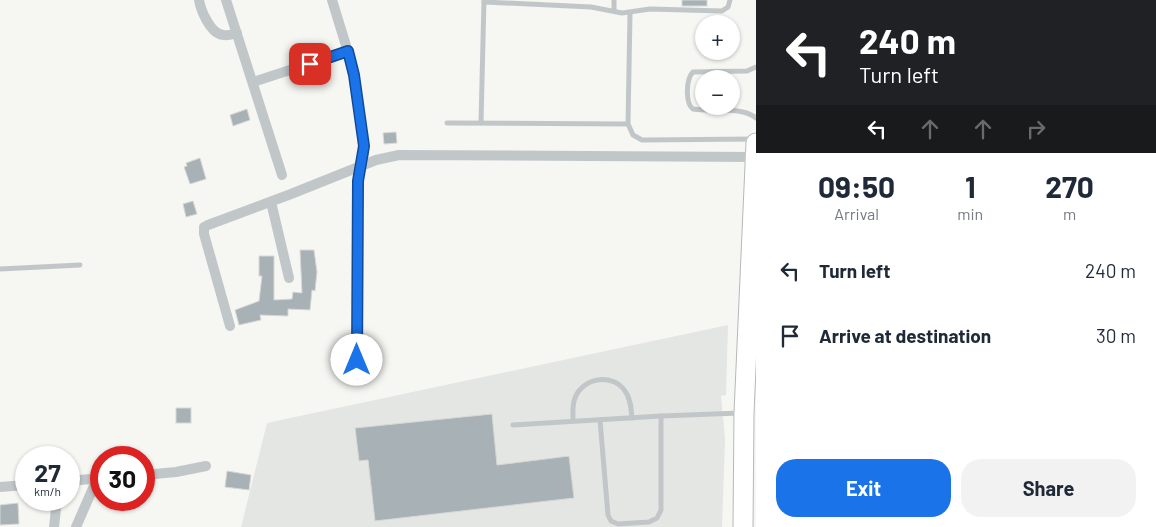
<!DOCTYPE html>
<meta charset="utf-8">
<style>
body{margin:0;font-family:Barlow,sans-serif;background:#f2f2f3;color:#1f2937;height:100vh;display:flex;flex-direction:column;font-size:19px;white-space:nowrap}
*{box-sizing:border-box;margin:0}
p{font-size:16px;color:#747a83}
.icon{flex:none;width:28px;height:28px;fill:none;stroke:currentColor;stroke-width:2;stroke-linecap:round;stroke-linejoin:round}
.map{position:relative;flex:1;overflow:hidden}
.sheet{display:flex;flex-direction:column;background:#fff;width:400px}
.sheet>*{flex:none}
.guide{background:#202124;color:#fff;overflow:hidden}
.buttons{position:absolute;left:695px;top:15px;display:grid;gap:10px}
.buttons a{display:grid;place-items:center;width:45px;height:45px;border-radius:50%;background:#fff;box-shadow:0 1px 4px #0004;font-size:25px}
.speed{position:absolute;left:15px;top:446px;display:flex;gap:10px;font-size:25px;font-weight:700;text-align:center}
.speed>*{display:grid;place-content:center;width:65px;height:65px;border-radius:50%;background:#fff;box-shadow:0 1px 4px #0004;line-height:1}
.speed small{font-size:12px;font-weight:400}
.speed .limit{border:8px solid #d22;background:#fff;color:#111}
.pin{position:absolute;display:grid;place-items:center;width:42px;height:42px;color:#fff;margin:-21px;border-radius:10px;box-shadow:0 2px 8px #0006}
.me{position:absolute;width:55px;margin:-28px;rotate:0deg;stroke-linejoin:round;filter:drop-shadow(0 0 4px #0008)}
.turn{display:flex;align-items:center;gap:18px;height:105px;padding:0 20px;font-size:22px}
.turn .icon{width:65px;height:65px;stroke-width:2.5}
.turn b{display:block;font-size:35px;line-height:42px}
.lanes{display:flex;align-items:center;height:48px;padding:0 20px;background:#0003;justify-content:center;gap:25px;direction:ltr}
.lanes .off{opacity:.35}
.eta{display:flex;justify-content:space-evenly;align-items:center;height:85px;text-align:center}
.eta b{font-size:30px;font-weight:700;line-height:35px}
.cta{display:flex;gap:10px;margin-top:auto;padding:10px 20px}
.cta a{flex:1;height:58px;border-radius:20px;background:#1a73e8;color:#fff;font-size:20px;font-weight:700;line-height:58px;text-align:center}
.cta a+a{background:#f2f2f3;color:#1f2937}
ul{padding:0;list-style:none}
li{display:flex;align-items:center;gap:15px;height:65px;padding:0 20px}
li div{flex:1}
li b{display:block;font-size:19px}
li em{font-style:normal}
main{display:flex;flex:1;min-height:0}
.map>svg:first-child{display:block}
.built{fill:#e4e6e4}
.building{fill:#a8b2b6;stroke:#d8d8d5}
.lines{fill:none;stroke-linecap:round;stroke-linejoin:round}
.highway-casing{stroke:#b4b9bc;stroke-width:21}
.lane{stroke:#c1c7c9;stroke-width:5}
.street{stroke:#c1c7c9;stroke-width:10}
.highway{stroke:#fff;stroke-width:19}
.route-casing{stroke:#114b97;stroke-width:12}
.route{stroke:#1a73e8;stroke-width:9}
</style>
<main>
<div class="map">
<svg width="756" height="527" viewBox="0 0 756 527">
<rect width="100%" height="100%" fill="#f6f6f3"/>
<path class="built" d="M728,325L726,395L721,396L725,439L722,527H241L267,423Z"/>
<g class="building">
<rect x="682" y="0" width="25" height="6"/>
<path d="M247,109L250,120L233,126L230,115Z"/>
<path d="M396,132L397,143L384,144L383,133Z"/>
<path d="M200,158L206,179L190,184L184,167L187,166L186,163Z"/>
<path d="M193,201L197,214L186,217L183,204Z"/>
<path d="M300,250H314L317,272L315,291L312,290L310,310L288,309V316L260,315L261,320L239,325L235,310L259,301L262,276H259V256H274V300L292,299L293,292L302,293Z"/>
<rect x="176" y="408" width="15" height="15"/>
<path d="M492,414L497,465L569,456L574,498L375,521L368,460L359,461L355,428Z"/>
<path d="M227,471L251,475L249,490L225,487Z"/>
<path d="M18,503L19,524L0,525V505Z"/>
</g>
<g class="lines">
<defs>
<path id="highway" d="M743,527L744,413L756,143"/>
</defs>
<use href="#highway" class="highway-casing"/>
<g class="lane">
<path d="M484,2L591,7L622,13L650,9L722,11L728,7L730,0"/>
<path d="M614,11V0"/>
<path d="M630,13L628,124L633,135L642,140L753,139"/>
<path d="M756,67L747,71L693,72C686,79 685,103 693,109C711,112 742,106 756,118"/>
<path d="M447,123L628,124"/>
<path d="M481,123L484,0"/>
<path d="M0,269L80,265"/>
<path d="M600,420L608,515L611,521L618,524L649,522L657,518L661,510V416"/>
<path d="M573,421C573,413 572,405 575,398C583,377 613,373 625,391C631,399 631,409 632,418"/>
<path d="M513,425L661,416L740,413"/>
</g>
<g class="street">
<path d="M199,0C201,11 211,35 224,35C228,36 233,34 237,33"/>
<path d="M226,0L282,175"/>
<path d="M332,0L352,65L364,146V153L358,181L357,360"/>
<path d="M253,82L348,51"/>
<path d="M271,202L289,278"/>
<path d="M230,326L204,234V227L208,225L291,194L376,160L399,155L755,157"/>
<path d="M144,475L176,472L206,466"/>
<path d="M69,481L101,478"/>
<path d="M0,487L26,485"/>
<path d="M54,527L57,500"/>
<path d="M76,527L97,479"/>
</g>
<use href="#highway" class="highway"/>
</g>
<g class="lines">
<defs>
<path id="route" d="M310,64L348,51L354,75L364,146L358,181L357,360"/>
</defs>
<use href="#route" class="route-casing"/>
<use href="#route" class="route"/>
</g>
</svg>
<div class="buttons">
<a>+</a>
<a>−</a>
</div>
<div class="speed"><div>27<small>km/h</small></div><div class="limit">30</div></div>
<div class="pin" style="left:310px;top:64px;background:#d93025"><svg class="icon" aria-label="arrive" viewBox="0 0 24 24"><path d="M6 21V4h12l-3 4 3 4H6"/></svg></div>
<svg class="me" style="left:357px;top:360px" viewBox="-20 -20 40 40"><circle r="19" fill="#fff"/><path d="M0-13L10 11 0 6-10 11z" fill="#1a73e8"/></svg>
</div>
<section class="sheet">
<div class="guide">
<div class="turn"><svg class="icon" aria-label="left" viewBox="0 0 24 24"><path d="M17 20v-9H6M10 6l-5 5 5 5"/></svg><div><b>240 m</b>Turn left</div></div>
<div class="lanes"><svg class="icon" aria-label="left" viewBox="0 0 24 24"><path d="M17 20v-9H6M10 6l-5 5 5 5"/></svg><svg class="icon off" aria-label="ahead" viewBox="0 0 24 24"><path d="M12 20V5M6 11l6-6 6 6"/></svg><svg class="icon off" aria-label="ahead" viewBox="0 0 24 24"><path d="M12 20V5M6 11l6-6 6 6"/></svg><svg class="icon off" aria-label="right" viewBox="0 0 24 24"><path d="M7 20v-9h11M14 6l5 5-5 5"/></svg></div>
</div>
<div class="eta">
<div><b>09:50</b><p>Arrival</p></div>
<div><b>1</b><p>min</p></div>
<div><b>270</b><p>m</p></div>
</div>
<ul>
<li><svg class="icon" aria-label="left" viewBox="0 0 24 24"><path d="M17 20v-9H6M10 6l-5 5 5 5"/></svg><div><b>Turn left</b></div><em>240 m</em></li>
<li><svg class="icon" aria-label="arrive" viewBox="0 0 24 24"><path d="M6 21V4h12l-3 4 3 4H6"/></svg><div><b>Arrive at destination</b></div><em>30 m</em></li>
</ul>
<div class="cta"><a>Exit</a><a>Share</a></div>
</section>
</main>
